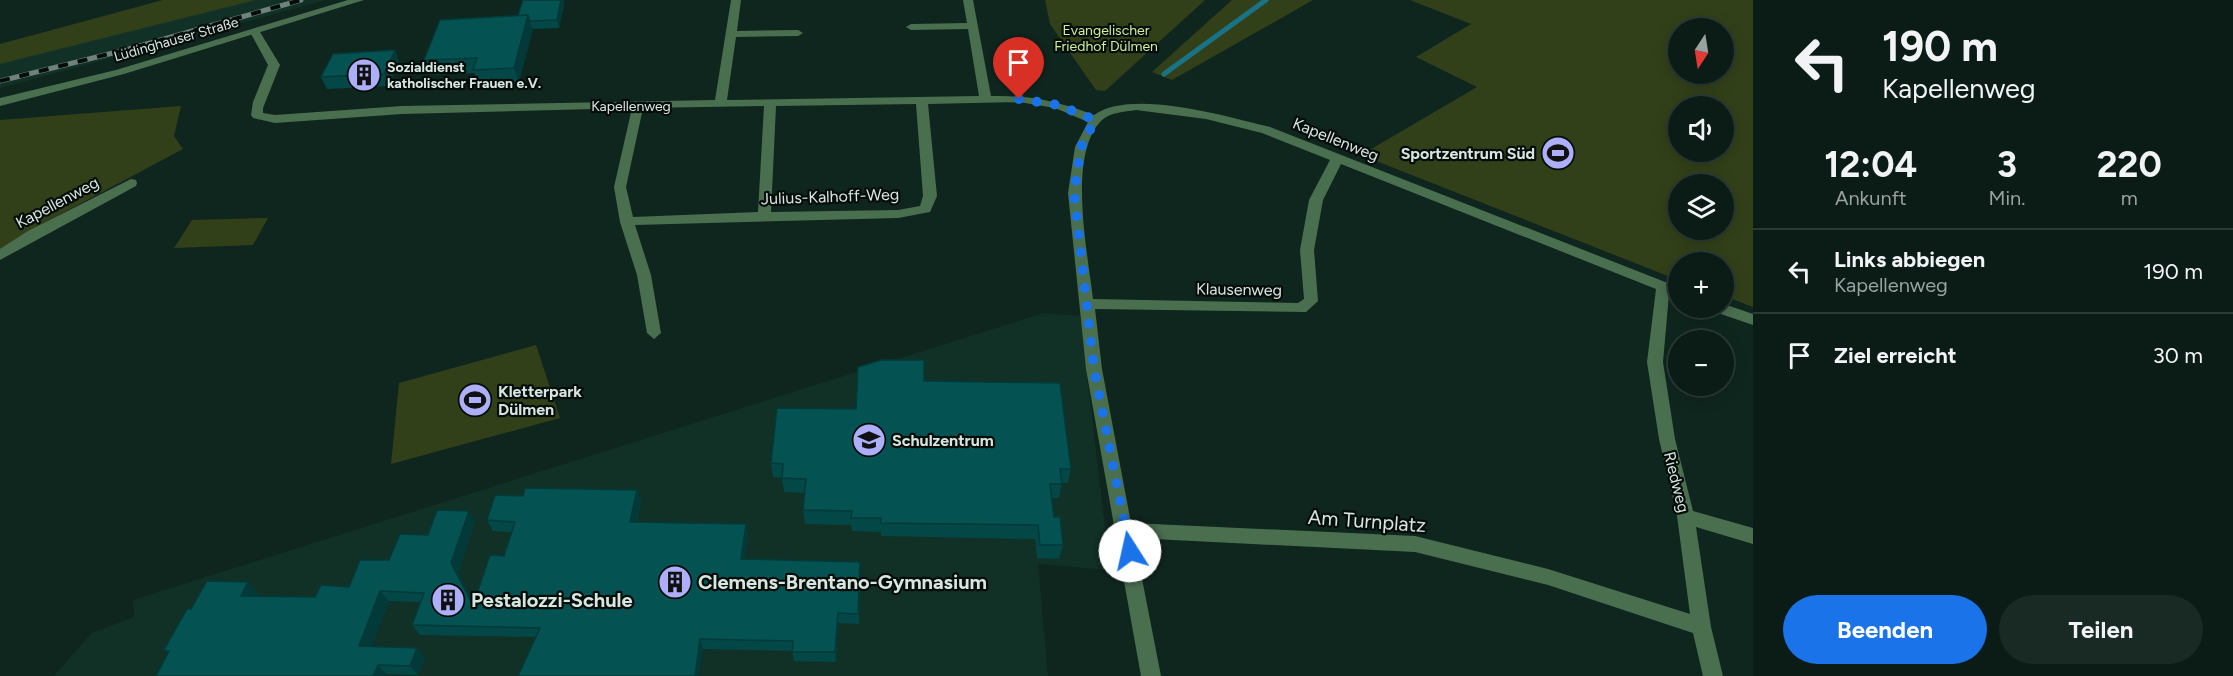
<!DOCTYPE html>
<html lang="de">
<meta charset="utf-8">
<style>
body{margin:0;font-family:Figtree,sans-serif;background:#192924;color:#f1f3f6;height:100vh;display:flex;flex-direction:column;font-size:22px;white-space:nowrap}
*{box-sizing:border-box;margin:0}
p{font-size:20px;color:#9aa1a1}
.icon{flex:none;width:33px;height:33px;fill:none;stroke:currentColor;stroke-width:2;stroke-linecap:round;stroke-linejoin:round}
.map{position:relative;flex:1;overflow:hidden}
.side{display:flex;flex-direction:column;background:#0b1c17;width:480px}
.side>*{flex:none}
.banner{background:#0b1c17;color:#f1f3f6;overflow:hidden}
.needle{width:39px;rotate:192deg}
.tools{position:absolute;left:1668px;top:18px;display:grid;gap:12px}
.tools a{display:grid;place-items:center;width:66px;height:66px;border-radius:50%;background:#0b1c17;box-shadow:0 3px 15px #0003,0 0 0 2px #2b3a36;font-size:30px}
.pin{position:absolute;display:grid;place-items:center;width:51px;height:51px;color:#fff;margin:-62px -26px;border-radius:50% 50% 50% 0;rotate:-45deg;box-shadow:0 0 6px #0007}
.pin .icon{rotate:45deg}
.me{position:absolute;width:66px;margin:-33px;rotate:350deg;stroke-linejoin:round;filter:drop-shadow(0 0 4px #0008)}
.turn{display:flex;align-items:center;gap:21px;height:126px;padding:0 30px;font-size:27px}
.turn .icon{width:78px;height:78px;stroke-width:2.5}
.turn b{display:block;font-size:42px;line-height:51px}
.eta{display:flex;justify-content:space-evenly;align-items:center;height:102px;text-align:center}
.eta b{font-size:36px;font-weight:700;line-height:42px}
.cta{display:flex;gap:12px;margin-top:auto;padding:12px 30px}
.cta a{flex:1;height:69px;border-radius:36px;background:#1a73e8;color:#fff;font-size:24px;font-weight:700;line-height:69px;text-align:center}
.cta a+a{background:#192924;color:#f1f3f6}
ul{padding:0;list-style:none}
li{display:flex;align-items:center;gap:18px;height:84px;padding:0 30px;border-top:2px solid #2b3a36}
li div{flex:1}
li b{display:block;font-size:22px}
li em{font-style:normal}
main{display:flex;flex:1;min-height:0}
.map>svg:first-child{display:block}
.built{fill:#113127}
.green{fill:#324019;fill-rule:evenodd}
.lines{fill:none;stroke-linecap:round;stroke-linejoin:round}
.stream{stroke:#197386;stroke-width:5}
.minor{fill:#4a6f4f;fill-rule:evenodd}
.tertiary{fill:#4a6f4f;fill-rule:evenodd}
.rail-casing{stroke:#6f827b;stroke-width:5}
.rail{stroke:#040d0a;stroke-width:4;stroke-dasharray:10;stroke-linecap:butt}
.wall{fill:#034747}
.shaded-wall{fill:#033a39}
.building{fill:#045352;stroke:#033a39;stroke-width:1.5}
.route{stroke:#1a73e8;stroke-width:10;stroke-dasharray:0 18}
.labels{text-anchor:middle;stroke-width:4.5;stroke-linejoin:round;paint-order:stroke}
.far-park-label{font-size:14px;fill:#cfef9b;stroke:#040d0a}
.far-street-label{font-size:14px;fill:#d8e6e0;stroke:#040d0a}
.far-poi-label{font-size:14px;font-weight:bold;fill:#d8e6e0;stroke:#040d0a;text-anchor:start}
.street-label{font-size:16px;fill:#d8e6e0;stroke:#040d0a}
.poi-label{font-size:16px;font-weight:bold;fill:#d8e6e0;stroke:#040d0a;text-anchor:start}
.near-street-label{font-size:20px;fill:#d8e6e0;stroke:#040d0a}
.near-poi-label{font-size:20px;font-weight:bold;fill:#d8e6e0;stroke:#040d0a;text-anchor:start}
</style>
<main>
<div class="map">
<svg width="1753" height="676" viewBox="0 0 1753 676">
<rect width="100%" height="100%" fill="#0f261f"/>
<g class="built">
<path d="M256,0H326L0,88V64Z"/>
<path d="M1044,313L1080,316L1110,570L1038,564L1048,676H54L92,633L134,617L133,600Z"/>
</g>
<g class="green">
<path d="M163,0H256L0,64V44Z"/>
<path d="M1045,0H1205L1105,91L1096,90L1050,24Z"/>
<path d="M1232,0H1313L1172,80L1152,72Z"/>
<path d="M1410,0H1753V307L1724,296V262H1678V280L1361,155L1477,87L1416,57L1471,24ZM1678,28H1724V74H1678ZM1678,106H1724V152H1678ZM1678,184H1724V230H1678Z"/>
<path d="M181,106L174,136L183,149L29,231L0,251V120Z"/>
<path d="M268,218L253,245L174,248L192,220Z"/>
<path d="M536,345L560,418L391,464L399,383Z"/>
</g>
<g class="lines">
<path class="stream" d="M1164,74L1266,0"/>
<g class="minor">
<path d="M731,0H741L737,31L798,30L803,33L798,36L736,37L727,100L979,96L968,29L911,30L906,27L911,24L967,23L963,0H973L991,96C1030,95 1058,101 1094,115C1132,88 1227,117 1270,127L1678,287V297L1669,294L1663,362L1675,439L1693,511L1753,528V544L1696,527L1711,627L1723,676H1703L1693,633L1548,585L1415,552L1134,538L1161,676H1141L1086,369L1068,193L1075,147L1088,122L1055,108L1019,102L928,104L937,196L930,212L898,218L635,225L651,275L661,333L654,339L647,333L637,275L620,222L614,187L632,108L402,114L275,123L253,118L251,115L253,102L268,65L250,32L255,29L260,32L280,65L263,108V113L275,115L402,106L715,100ZM916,104L923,196L920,206L898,210L771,212L776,106ZM764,106L758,212L633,217L626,187L643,108ZM1136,110L1206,119L1262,133L1330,160L1309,200L1300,250L1304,299L1298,303L1093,299C1088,254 1067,156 1101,121C1110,112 1124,112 1136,110ZM1341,164L1656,289L1647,362L1659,439L1677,516L1690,614L1548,569L1415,536L1131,523L1102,369L1095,309L1306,312L1318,301L1314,250L1323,200Z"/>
<path d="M131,179L136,180L137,183L136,186L0,260V249L28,231Z"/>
<path d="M1724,304L1753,314V325L1715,312L1713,308H1724Z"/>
</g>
<path class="tertiary" d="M348,0H364L124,74L0,106V98L116,70Z"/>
<defs>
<path id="rail" d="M0,81L129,49L301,0"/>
</defs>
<use href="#rail" class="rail-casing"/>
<use href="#rail" class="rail"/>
</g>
<g class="wall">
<path d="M523,0H563L564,5L559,28L532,29L519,82L479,84L474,73L430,75L424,60L518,16Z"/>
<path d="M395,50L399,62L389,86L327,89L321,77Z"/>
<path d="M924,381L1071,469L1068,483H1062L1059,498H1052L1054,517L1063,545L1059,559L1037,558L1035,539L881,536V532L852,531L851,525L805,524L803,510L805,493L784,492L782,478L773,477L771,463L856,409Z"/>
<path d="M637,490L641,501L637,522L748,535L744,559L860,562L859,624L838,623L836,662L794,661L792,651L703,649L535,637L420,635L412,625L420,602L389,601L371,647L425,658L418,675L386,674V676H156L168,653L164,650L191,609L258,593L256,596L315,597L349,587L428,535L475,521L458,573L474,604L504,556L512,532L493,531L487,520L523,496Z"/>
</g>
<g class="shaded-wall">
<path d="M561,0H563L564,5L559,28L557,20Z"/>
<path d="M528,15L533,30L519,82L514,68Z"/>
<path d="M395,50L399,62L389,86L384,74Z"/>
<path d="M637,490L641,501L634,532L630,522Z"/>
<path d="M469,511L475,521L458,573L480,616L473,605L451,563Z"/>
<path d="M746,524L748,535L743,569L741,559Z"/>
<path d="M248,582L258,593L252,606L241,596Z"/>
<path d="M380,591L389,601L368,656L359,646Z"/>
<path d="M838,613V623L836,662L835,652Z"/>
<path d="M700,639L703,649L699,676H695Z"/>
<path d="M417,648L425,658L418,675L410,666Z"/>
<path d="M378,665L386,674V676H373Z"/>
</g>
<g class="building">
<path d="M523,0H561L557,20L530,21L528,15L518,16Z"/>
<path d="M528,15L514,68L473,70L477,58L424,60L440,20Z"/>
<path d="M395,50L384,74L321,77L333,54Z"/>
<path d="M882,360H924V381L1060,383L1071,469H1060L1062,484H1050L1054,517H1060L1063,545H1040L1038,525L881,523V518H851L852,511L803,510L806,479L782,478L783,464L771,463L777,408L856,409L858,367Z"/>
<path d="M525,488L637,490L630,522L746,524L741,559L860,562L858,614L838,613L835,652H792L793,641L700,639L695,676H518L540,628L412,625L424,593L380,591L359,646L417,648L410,666L378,665L373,676H156L169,651L164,650L187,609H191L207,581L248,582L241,596L315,597L321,585L349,587L360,560H389L400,534L428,535L437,510L469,511L451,563L473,605L490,555L504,556L515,522L487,520L495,495L523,496Z"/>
</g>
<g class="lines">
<path class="route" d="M1019,99L1058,105L1095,120L1081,147L1074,193L1094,369L1130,551"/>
</g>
<defs>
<symbol id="building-disc" viewBox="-11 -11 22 22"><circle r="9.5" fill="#adaffb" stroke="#040d0a"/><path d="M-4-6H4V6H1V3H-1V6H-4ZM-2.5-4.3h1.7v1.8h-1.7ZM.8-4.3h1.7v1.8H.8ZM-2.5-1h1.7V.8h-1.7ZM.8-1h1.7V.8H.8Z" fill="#111"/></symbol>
<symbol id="stadium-disc" viewBox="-11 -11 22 22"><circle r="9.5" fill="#adaffb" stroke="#040d0a"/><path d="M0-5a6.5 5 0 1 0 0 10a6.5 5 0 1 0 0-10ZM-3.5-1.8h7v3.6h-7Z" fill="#111"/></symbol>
<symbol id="school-disc" viewBox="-11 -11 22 22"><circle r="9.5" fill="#adaffb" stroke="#040d0a"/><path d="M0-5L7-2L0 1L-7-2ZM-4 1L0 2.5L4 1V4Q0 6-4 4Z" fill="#111"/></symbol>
</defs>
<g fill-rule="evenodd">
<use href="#building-disc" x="345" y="56" width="38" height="38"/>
<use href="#stadium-disc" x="1539" y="134" width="38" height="38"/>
<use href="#stadium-disc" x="456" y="381" width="38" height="38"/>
<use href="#school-disc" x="850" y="421" width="38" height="38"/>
<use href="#building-disc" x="656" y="563" width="38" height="38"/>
<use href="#building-disc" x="429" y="581" width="38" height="38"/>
</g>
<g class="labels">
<g class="far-park-label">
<text x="1106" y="35">Evangelischer<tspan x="1106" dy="16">Friedhof Dülmen</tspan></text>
</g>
<g class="far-street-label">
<text transform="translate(176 39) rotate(-16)" y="5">Lüdinghauser Straße</text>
<text x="631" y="111">Kapellenweg</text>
</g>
<g class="far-poi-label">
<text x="387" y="72">Sozialdienst<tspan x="387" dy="16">katholischer Frauen e.V.</tspan></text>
</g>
<g class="street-label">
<text transform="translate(1336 139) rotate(22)" y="6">Kapellenweg</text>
<text transform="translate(830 196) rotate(-2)" y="6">Julius-Kalhoff-Weg</text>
<text transform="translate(57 202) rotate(-28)" y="6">Kapellenweg</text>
<text transform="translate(1239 289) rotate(1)" y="6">Klausenweg</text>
<text transform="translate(1677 482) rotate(76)" y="6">Riedweg</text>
</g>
<g class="poi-label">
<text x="1535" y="159" text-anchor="end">Sportzentrum Süd</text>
<text x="498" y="397">Kletterpark<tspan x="498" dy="18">Dülmen</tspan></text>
<text x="892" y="446">Schulzentrum</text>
</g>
<g class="near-street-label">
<text transform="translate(1367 521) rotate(4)" y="7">Am Turnplatz</text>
</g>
<g class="near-poi-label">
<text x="698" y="589">Clemens-Brentano-Gymnasium</text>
<text x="471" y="607">Pestalozzi-Schule</text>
</g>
</g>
</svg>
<div class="tools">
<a><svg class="needle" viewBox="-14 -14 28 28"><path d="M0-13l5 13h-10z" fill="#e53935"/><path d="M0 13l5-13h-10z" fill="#9aa1a1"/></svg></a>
<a><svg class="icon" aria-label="sound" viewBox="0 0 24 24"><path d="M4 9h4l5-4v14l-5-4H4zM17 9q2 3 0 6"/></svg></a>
<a><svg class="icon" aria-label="layers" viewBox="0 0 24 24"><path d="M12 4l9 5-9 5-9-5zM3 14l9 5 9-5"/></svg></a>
<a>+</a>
<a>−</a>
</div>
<div class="pin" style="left:1019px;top:99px;background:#d93025"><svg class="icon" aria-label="arrive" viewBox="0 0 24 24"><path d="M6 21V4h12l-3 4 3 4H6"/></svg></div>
<svg class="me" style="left:1130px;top:551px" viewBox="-20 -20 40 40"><circle r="19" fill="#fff"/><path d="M0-13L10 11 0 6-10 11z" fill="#1a73e8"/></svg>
</div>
<section class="side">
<div class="banner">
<div class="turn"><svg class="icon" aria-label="left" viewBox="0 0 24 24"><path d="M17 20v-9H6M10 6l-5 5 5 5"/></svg><div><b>190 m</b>Kapellenweg</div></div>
</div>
<div class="eta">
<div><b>12:04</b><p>Ankunft</p></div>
<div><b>3</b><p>Min.</p></div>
<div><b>220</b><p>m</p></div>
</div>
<ul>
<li><svg class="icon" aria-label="left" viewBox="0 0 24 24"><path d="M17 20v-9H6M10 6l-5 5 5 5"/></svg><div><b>Links abbiegen</b><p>Kapellenweg</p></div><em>190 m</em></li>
<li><svg class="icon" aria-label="arrive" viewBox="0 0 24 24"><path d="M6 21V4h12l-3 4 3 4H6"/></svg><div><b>Ziel erreicht</b></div><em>30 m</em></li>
</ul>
<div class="cta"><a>Beenden</a><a>Teilen</a></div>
</section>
</main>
